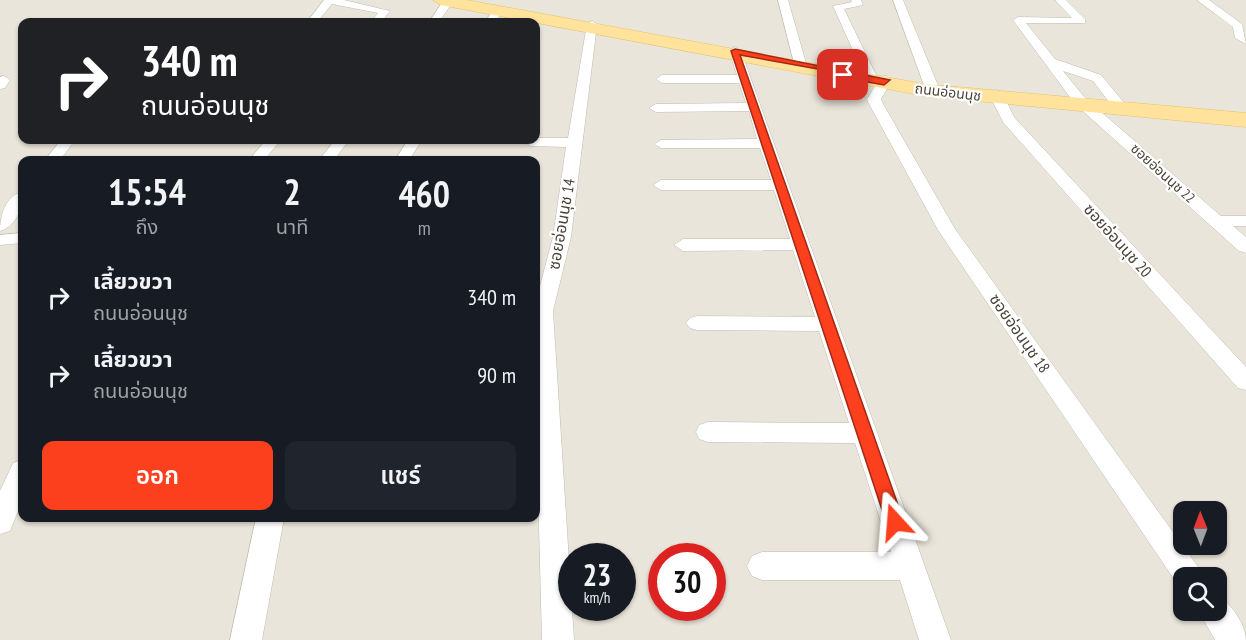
<!DOCTYPE html>
<html lang="th">
<meta charset="utf-8">
<style>
body{margin:0;font-family:"PT Sans Narrow","Noto Sans Thai",sans-serif;background:#20242c;color:#f1f3f6;height:100vh;display:flex;flex-direction:column;font-size:22px;white-space:nowrap}
*{box-sizing:border-box;margin:0}
p{font-size:20px;color:#9ea1a6}
.icon{flex:none;width:33px;height:33px;fill:none;stroke:currentColor;stroke-width:2;stroke-linecap:round;stroke-linejoin:round}
.map{position:relative;flex:1;overflow:hidden}
.panel{position:absolute;left:18px;top:156px;width:522px;height:366px;display:flex;flex-direction:column;background:#171b24;border-radius:12px;box-shadow:0 2px 4px #0004}
.panel>*{flex:none}
.banner{position:absolute;left:18px;top:18px;width:522px;height:126px;border-radius:12px;box-shadow:0 2px 4px #0004;background:#202124;color:#fff;overflow:hidden}
.needle{width:39px;rotate:359deg}
.fabs{position:absolute;left:1173px;top:501px;display:grid;gap:12px}
.fabs a{display:grid;place-items:center;width:54px;height:54px;border-radius:12px;background:#171b24;box-shadow:0 2px 4px #0004;font-size:30px}
.speed{position:absolute;left:558px;top:543px;display:flex;gap:12px;font-size:30px;font-weight:700;text-align:center}
.speed>*{display:grid;place-content:center;width:78px;height:78px;border-radius:50%;background:#171b24;box-shadow:0 2px 4px #0004;line-height:1}
.speed small{font-size:15px;font-weight:400}
.speed .limit{border:9px solid #d22;background:#fff;color:#111}
.pin{position:absolute;display:grid;place-items:center;width:51px;height:51px;color:#fff;margin:-26px;border-radius:12px;box-shadow:0 3px 9px #0006}
.me{position:absolute;width:66px;margin:-33px;rotate:341deg;stroke-linejoin:round;filter:drop-shadow(0 0 4px #0008)}
.turn{display:flex;align-items:center;gap:21px;height:126px;padding:0 24px;font-size:27px}
.turn .icon{width:78px;height:78px;stroke-width:2.5}
.turn b{display:block;font-size:42px;line-height:51px}
.eta{display:flex;justify-content:space-evenly;align-items:center;height:102px;text-align:center}
.eta b{font-size:36px;font-weight:600;line-height:42px}
.button{display:flex;gap:12px;margin-top:auto;padding:12px 24px}
.button a{flex:1;height:69px;border-radius:12px;background:#fc3f1d;color:#fff;font-size:24px;font-weight:600;line-height:69px;text-align:center}
.button a+a{background:#20242c;color:#f1f3f6}
ul{padding:0;list-style:none}
li{display:flex;align-items:center;gap:18px;height:78px;padding:0 24px}
li div{flex:1}
li b{display:block;font-size:22px}
li em{font-style:normal}
.map>svg:first-child{display:block}
.residential{fill:#eae5da;fill-rule:evenodd}
.lines{fill:none;stroke-linecap:round;stroke-linejoin:round}
.minor-casing{stroke:#c2bbae;stroke-width:1}
.primary-casing{stroke:#e6c16a;stroke-width:1}
.minor{fill:#fff;fill-rule:evenodd}
.primary{fill:#ffe39c;fill-rule:evenodd}
.route{fill:#fc3f1d;stroke:#a42913;stroke-width:1.5}
.labels{text-anchor:middle;stroke-width:4.5;stroke-linejoin:round;paint-order:stroke}
.far-street-label{font-size:14px;fill:#4b4439;stroke:#fff}
.street-label{font-size:16px;fill:#4b4439;stroke:#fff}
</style>
<div class="map">
<svg width="1246" height="640" viewBox="0 0 1246 640">
<rect width="100%" height="100%" fill="#f6f3ec"/>
<path class="residential" d="M0,0H1246V640H0ZM22,22H536V140H22ZM22,160H536V518H22ZM1184,512H1216V544H1184ZM572,556H622V608H572ZM662,556H712V608H662ZM1184,578H1216V610H1184Z"/>
<g class="lines">
<defs>
<g id="minor">
<path d="M324,0H344L390,11L381,22H371L378,13L332,4L317,22H307Z"/>
<path d="M444,0L453,1L439,22H429Z"/>
<path d="M778,0H788L806,63L804,66L794,63Z"/>
<path d="M851,0H861L863,5L844,9L877,77L875,80H867L865,77L833,6L852,2Z"/>
<path d="M893,0H903L939,88L937,91H927L925,88Z"/>
<path d="M1055,0H1066L1085,19V23H1026L1055,59L1101,75L1125,104L1118,108L1113,107L1093,81L1063,71L1085,98L1221,216H1246V226H1233L1246,237V253L1239,251L1075,104L1013,20L1018,17L1072,18Z"/>
<path d="M1197,0H1209L1242,24L1246,44L1235,38L1233,27Z"/>
<path d="M494,9L503,11L495,22H485Z"/>
<path d="M592,21L597,24L571,237L553,311L574,640H542L536,411V301L553,237L566,147L531,146L524,142L536,138H568L587,24Z"/>
<path d="M735,47L741,51L951,640H919L900,580H762L752,576L747,566L752,556L762,552H891L855,443L708,442L699,439L696,432L699,425L708,422L849,423L819,331L697,330L690,328L686,323L690,318L697,316L815,317L793,250L683,251L674,245L683,239H790L774,190H661L653,185L661,180H771L760,148H661L654,144L661,140L757,139L749,111L656,112L649,108L656,104L746,103L739,83H662L656,79L662,75H737L729,51Z"/>
<path d="M4,76L10,80L5,88L0,89V77Z"/>
<path d="M886,76L892,80L881,99L882,102L955,229L1206,578H1184V589L1180,588L938,230L868,102L867,99L881,77Z"/>
<path d="M996,90L1003,94L1014,117L1246,367V390L1238,388L1003,122L989,94Z"/>
<path d="M61,140H75L60,160H45Z"/>
<path d="M266,140H281L264,160H249Z"/>
<path d="M335,140H349L334,160H319Z"/>
<path d="M408,140H422L409,160H395Z"/>
<path d="M22,192C24,206 16,227 0,231C0,216 5,196 22,192Z"/>
<path d="M22,233V243L0,245V235Z"/>
<path d="M22,460V501L10,531L0,534V491L13,463Z"/>
<path d="M256,518H284L262,640H230Z"/>
<path d="M1216,596C1231,602 1246,625 1246,640H1215L1198,610H1216Z"/>
</g>
<path id="primary" d="M433,0H467L924,84L1246,113V127L924,96L441,5Z"/>
</defs>
<use href="#minor" class="minor-casing"/>
<use href="#primary" class="primary-casing"/>
<use href="#minor" class="minor"/>
<use href="#primary" class="primary"/>
</g>
<path class="route" d="M735,49L890,80L884,85L840,77V73L740,55L904,522L901,528L895,530L888,528L886,522L731,51Z"/>
<g class="labels">
<g class="far-street-label">
<text transform="translate(948 92) rotate(7)" y="5">ถนนอ่อนนุช</text>
<text transform="translate(1163 173) rotate(42)" y="5">ซอยอ่อนนุช 22</text>
</g>
<g class="street-label">
<text transform="translate(561 224) rotate(-80)" y="6">ซอยอ่อนนุช 14</text>
<text transform="translate(1118 240) rotate(48)" y="6">ซอยอ่อนนุช 20</text>
<text transform="translate(1020 333) rotate(55)" y="6">ซอยอ่อนนุช 18</text>
</g>
</g>
</svg>
<div class="fabs">
<a><svg class="needle" viewBox="-14 -14 28 28"><path d="M0-13l5 13h-10z" fill="#e53935"/><path d="M0 13l5-13h-10z" fill="#9ea1a6"/></svg></a>
<a><svg class="icon" aria-label="search" viewBox="0 0 24 24"><circle cx="10" cy="10" r="6"/><path d="M15 15l6 6"/></svg></a>
</div>
<div class="speed"><div>23<small>km/h</small></div><div class="limit">30</div></div>
<div class="pin" style="left:843px;top:75px;background:#d93025"><svg class="icon" aria-label="arrive" viewBox="0 0 24 24"><path d="M6 21V4h12l-3 4 3 4H6"/></svg></div>
<svg class="me" style="left:895px;top:522px" viewBox="-20 -20 40 40"><path d="M0-17L14 15 0 8-14 15z" fill="#fc3f1d" stroke="#fff" stroke-width="4"/></svg>
<div class="banner">
<div class="turn"><svg class="icon" aria-label="right" viewBox="0 0 24 24"><path d="M7 20v-9h11M14 6l5 5-5 5"/></svg><div><b>340 m</b>ถนนอ่อนนุช</div></div>
</div>
<section class="panel">
<div class="eta">
<div><b>15:54</b><p>ถึง</p></div>
<div><b>2</b><p>นาที</p></div>
<div><b>460</b><p>m</p></div>
</div>
<ul>
<li><svg class="icon" aria-label="right" viewBox="0 0 24 24"><path d="M7 20v-9h11M14 6l5 5-5 5"/></svg><div><b>เลี้ยวขวา</b><p>ถนนอ่อนนุช</p></div><em>340 m</em></li>
<li><svg class="icon" aria-label="right" viewBox="0 0 24 24"><path d="M7 20v-9h11M14 6l5 5-5 5"/></svg><div><b>เลี้ยวขวา</b><p>ถนนอ่อนนุช</p></div><em>90 m</em></li>
</ul>
<div class="button"><a>ออก</a><a>แชร์</a></div>
</section>
</div>
